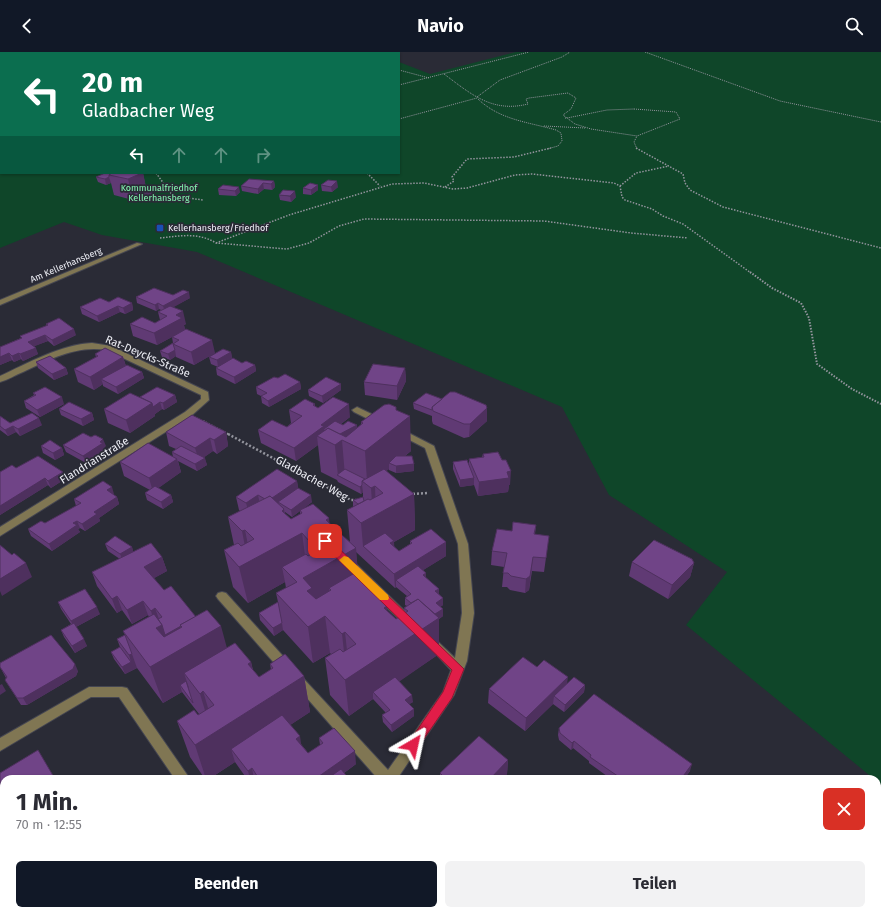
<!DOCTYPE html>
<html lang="de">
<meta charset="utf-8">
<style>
body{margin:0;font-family:"Fira Sans",sans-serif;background:#f2f2f3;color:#2b2b33;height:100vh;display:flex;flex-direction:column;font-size:15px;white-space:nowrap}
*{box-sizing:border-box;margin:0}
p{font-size:13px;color:#7c7c81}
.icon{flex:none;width:22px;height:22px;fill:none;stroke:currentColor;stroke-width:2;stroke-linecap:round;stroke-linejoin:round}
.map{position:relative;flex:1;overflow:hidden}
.side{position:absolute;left:0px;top:723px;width:881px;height:140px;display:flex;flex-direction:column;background:#fff;border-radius:12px 12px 0 0;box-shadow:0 1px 3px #0004}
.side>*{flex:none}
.top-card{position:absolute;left:0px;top:0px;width:400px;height:122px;box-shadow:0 1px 3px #0004;background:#0b6e4f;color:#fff;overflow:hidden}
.pin{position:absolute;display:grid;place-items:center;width:34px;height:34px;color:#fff;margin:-17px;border-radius:8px;box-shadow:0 2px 6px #0006}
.me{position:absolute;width:44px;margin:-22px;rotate:36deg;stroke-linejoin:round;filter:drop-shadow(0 0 3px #0008)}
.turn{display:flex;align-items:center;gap:14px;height:84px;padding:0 16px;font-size:18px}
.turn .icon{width:52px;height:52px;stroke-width:2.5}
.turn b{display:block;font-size:28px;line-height:34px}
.lanes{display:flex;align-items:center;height:38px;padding:0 16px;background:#0003;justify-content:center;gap:20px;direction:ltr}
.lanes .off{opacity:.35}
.round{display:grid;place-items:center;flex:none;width:42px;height:42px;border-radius:6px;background:#f2f2f3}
.summary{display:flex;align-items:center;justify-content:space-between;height:68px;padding:0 16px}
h1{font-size:24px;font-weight:700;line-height:30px}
.action{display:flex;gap:8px;margin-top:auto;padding:8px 16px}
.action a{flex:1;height:46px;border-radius:6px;background:#111827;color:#fff;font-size:16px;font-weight:700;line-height:46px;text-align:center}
.action a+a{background:#f2f2f3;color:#2b2b33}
header{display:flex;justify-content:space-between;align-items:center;height:52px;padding:0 16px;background:#111827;color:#fff;font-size:18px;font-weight:700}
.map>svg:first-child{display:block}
.green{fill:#0f4629}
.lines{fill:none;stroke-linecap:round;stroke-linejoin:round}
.minor-casing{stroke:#454651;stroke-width:2}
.path-far3{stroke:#93949d;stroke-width:1;stroke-dasharray:1 1;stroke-linecap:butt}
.path-far2{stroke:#93949d;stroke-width:1.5;stroke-dasharray:1.5 1.5;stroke-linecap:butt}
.path-far1{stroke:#93949d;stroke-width:2;stroke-dasharray:1.5 1.5;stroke-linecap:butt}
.path{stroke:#93949d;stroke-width:2.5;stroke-dasharray:2 2;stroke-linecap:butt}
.minor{fill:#807653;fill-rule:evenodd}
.wall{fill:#603a74;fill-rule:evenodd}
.shaded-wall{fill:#4e305e}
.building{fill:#704487;stroke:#4e305e}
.route{fill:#e11d48;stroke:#92132f}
.slow{fill:#f59e0b}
.transit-dot{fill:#1a4fb4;stroke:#2a2b36;stroke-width:1.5}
.labels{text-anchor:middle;stroke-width:3.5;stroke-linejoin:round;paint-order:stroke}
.far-park-label{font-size:9px;fill:#84f7b1;stroke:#2a2b36}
.far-poi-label{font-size:9px;fill:#eeeff6;stroke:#2a2b36;text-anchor:start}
.far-street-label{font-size:9px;fill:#eeeff6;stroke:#2a2b36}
.street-label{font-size:11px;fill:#eeeff6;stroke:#2a2b36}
</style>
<header><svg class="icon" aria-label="back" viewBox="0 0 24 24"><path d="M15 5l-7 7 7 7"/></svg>Navio<svg class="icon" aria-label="search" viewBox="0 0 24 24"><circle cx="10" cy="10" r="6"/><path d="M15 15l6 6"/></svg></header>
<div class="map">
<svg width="881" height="863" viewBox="0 0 881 863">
<rect width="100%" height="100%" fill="#2a2b36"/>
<path class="green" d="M0,0L377,1H1V121H399V10L430,22L516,0H881V733L877,730V727H874L686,573L727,520L609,443L562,355L197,200L102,183L64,170L0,196Z"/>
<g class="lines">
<defs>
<g id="minor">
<path d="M137,191L142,192L0,253V248Z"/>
<path d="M92,291L111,294L208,340L209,348L191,364L0,484V475L185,360L201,347V343L106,298C76,293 49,308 23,320C15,323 8,328 0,330V324C26,312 62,292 92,291Z"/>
<path d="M357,355L384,368L386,370L381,373L378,372L354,360L352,358Z"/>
<path d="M399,376L434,394L468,492L474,561L467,609L454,643L397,727H378L292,629L294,625L298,624L302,625L388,718L443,640L451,618L423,588L425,585L429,583L433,585L455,606L462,561L458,492L425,396L396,381L394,379Z"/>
<path d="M349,508L353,509L415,569L417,572L415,575L411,577L407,575L345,515L343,512L345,509Z"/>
<path d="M222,540L226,541L291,613L293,617L291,621L287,622L283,621L218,547L216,544L218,541Z"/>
<path d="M89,635H122L127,636L190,727H175L119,645H91L0,699V686Z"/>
<path d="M258,859H276L274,863H256Z"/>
<path d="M290,859H311L313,863H292Z"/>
</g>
</defs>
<use href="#minor" class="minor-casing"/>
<g class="path-far3">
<path d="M347,0L350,1"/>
<path d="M645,0L780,49L881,70"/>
<path d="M399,18L429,26"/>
<path d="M444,22C471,42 492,61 528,52L526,47L529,46L568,41L576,46L571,57L563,63L567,66"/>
<path d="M399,33L529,0"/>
<path d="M477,45L500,28L562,5L570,0"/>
<path d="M478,47C500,68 528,70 556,78L561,81L562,89L558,94L547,97"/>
<path d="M634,57L676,60L680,67L637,84L591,77L575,72L567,66L607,58Z"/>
<path d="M565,66H567"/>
<path d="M399,67L477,46"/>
<path d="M544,74L585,76"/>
<path d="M637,97L634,90L637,84"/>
</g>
<g class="path-far2">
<path d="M636,96L683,122L685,131L690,138L723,155L881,196"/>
<path d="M156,121L173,144L203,148"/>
<path d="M367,121L380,134"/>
<path d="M620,134L636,121L669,114"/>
<path d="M445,135L454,129L452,125L467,107L514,105L551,96"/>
<path d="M160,186C180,184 198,180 216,191L287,197L309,191L339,174L364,167L544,169L631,181L688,186"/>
<path d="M216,191L289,163L392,132L424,131L453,137L467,136L515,123L532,122L614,131L620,134L622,145L625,148L652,157L663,164L683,172L751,221"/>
</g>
<g class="path-far1">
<path d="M750,220L772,236L801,251L809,266L817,312L852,337L881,352"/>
<path d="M203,369L230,383"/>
</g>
<g class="path">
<path d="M228,382L351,448H356"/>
<path d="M413,442L428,441"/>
</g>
<use href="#minor" class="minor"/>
</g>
<g class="wall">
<path d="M143,121L146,136L153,137L154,143L140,150L114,143L111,131L106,133L98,130L96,125L111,122Z"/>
<path d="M274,129L275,135L272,138L264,137L258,142L242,139L241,134Z"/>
<path d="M223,133L240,140L236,144L219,143L218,137Z"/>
<path d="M321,133L338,135L332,140L322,139Z"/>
<path d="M303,136L318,138L311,143L303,142Z"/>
<path d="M279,143L296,145L291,150L280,148Z"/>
<path d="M173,243L190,246L173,255L186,272L184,273L185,278L215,301L194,313L176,305V304L170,308L162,305L160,299L173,291L172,285L157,293L133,284L130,272L155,271L160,268L158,260L161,258L159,257L156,259L137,251L136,245Z"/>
<path d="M109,250L132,251L133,258L125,262L120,260L99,270L82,262L80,255Z"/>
<path d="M46,272L76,283L54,294L48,289L34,294L38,302L23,309L21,307L14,310L12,308L0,313V295L21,286L20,284L46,274Z"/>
<path d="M231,300L232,307L218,315L211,312L209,305Z"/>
<path d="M95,302L123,305L126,314L142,320L144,326L118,342L103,334V332L94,338L78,330L74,317L96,305Z"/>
<path d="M36,310L66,316L68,322L54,328L38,316Z"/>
<path d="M242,311L255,313L256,319L235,332L217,323L216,316Z"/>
<path d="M405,316L406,329L397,348L365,343L364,330Z"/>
<path d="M278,326L300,330L301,337L269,355L262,351L261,344L257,342L256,335Z"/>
<path d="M308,338H341L323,351L309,344Z"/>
<path d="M33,341L64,352L40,365L26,356L24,349L34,343Z"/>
<path d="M175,343L177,350L164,358L162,357L155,362V364L130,381L108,371L104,357L140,345Z"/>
<path d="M413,351L487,369L469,385L464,386L433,372L432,369V364L414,357Z"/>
<path d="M315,352V354L318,356L350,365L341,372L343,373H357V376L361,373V370L397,358L411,399L405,404L414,419L396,421L389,418V417L386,419L414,442L415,478L394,490V495L399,499L410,492V489L446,490V504L423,518L426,521V526L439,537V542L443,553L440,555L443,564L439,567V602L399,629L413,650L409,652L414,664L392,680L383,670L382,663L386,661L373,647L349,664L330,643L325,606L331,602L330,601L313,611L283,578L274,584L260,568L259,561L278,550L276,541L286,536L285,530L248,551L233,535L224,498L234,493L228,465L240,459L239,458L236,445L297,429L298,436L312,450L304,456L329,466V472L350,490L347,458L353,455V448L363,445V440L361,442L338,430L337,428L321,420L318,393L296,409L261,391L258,378L287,375L291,371L289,358ZM300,459V462L291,467L285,462V460L292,465ZM356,500L395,536L396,535L407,544L405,546V553L407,554L404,556L405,561L396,567L387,559V554L358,527Z"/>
<path d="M59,357L92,361L94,368L83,374L61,363Z"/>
<path d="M0,364L10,371L42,373L20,384L16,380L8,384L0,378Z"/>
<path d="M166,380H226L228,394L217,402L213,399L204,405L207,413L197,419L178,409L181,420L158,436L171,443L173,450L163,457L147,448L145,441L150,438L124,424L120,410L173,405L172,400L176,397L169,394Z"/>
<path d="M63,393L106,394L104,395L106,398L86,411L66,400Z"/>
<path d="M41,394L62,396L64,403L55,408L43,401Z"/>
<path d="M483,402L510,433H509L508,440L478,444L474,433L460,435L453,417V410L469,414V407L482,405Z"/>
<path d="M16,416L65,427L51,436L48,433L0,463V420Z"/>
<path d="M114,442V443L117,445L119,452L99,466L100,469L85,479L80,476L78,477L80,480L52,499L31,484L28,477L45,471L76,454L74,447Z"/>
<path d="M536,473L535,482L549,484L544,520L532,519L529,538L525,541L510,538L507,535H502L504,515L491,513L492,499L512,479Z"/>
<path d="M105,492L132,495L133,500L162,505L167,519L154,526L164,538L196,565L227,596L251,610L253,618L259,625L271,618L270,612L304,624L310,660L290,673L301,692L308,701L320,693L319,686L356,712L344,721L349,727H247L235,710L209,727H205L190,705L177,669L199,662L182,640L163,651L137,616L125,622L114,607L111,600L120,595L117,587L125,583L123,579L149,565L148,563L132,572L122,558L117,561L97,534L92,520L120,507L108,499Z"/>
<path d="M632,510L694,511L690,525L668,547L629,524Z"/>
<path d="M58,550L100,562L76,575L87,594L75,601L64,585L61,578L71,572L61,557Z"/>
<path d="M0,611L78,619L76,624L27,653H21L5,628L6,626L0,615Z"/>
<path d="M537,615L567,632L585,633L584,640L564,660L553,652L525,679L488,651L489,637Z"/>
<path d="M559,676L690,719L684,727H611L589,711V709L573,696L571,698L559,688L558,683Z"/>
<path d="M508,708L507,722L502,727H440V721Z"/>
<path d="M490,859H526L521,863H493Z"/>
<path d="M730,859H797L795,863H733Z"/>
</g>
<g class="shaded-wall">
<path d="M142,121H143L147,140L153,137L154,143L140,150L138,144L132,143L128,127Z"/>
<path d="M109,125L111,131L106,133L105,127Z"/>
<path d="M274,129L275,135L272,138L271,132Z"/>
<path d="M337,129L338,135L332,140L331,135Z"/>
<path d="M263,131L264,137L258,142V137Z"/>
<path d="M318,133V138L311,143V138Z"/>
<path d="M239,135L240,140L236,144L235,139Z"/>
<path d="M295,139L296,145L291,150L290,144Z"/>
<path d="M189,240L190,246L165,260L163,254Z"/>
<path d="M132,251L133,258L125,262L123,256Z"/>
<path d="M158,251L159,257L156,259L155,253Z"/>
<path d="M118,254L120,260L99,270L97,264Z"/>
<path d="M183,259L186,272L184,273L185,278L157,293L154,281L176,263Z"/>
<path d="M74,277L76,283L54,294L52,288Z"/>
<path d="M45,283L48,289L30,296L28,290Z"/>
<path d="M212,288L215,301L194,313L191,300Z"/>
<path d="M36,296L38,302L23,309L20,302Z"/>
<path d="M175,298L176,304L170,308L168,302Z"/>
<path d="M231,300L232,307L218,315L217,308Z"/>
<path d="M9,301L12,308L0,313V305Z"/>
<path d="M19,301L21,307L14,310L12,304Z"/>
<path d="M123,305L127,318L101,327L103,332L94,338L90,325Z"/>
<path d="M255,313L256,319L235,332L234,325Z"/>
<path d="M66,316L68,322L54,328L52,322Z"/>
<path d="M405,316L406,329L397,348V334Z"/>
<path d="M142,320L144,326L118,342L116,335Z"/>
<path d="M300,330L301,337L269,355L268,349Z"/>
<path d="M341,332V338L323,351L322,344Z"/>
<path d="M175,343L177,350L164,358L163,351Z"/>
<path d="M62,345L64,352L40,365L37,358Z"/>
<path d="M160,350L162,357L155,362V364L130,381L126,368L152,351Z"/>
<path d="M349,352L350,365L328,382L317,384L318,393L296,409L294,396L321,373Z"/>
<path d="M487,356V369L469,385L470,372Z"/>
<path d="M92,361L94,368L83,374L81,367Z"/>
<path d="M410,364L411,399L393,413L389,411V417L368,434L367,429L365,399Z"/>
<path d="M39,366L42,373L20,384L18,377Z"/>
<path d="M357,373L358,379L342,388L345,424H338L334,385Z"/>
<path d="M13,374L16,380L8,384L5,378Z"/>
<path d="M226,380L228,394L217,402L214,388Z"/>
<path d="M210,386L213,399L199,409L195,396Z"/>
<path d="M103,387L106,394L104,395L106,398L86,411L83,404Z"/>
<path d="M62,396L64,403L55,408L53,401Z"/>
<path d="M205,406L207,413L197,419L195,412Z"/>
<path d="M177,407L181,420L153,440L149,426Z"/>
<path d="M414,412V419L396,421V414Z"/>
<path d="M511,419L510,433H509L508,440L478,444L479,430L507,420Z"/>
<path d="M63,420L65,427L51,436L48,429Z"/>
<path d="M45,426L48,433L0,463V454Z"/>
<path d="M474,426V433L460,435V428Z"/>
<path d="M297,429L299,443L278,450L279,457L268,449Z"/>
<path d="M362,433L363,440L361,442L360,435Z"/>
<path d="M375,434L376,463L414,442L415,478L394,490L395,503L363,494L361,471L373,465L371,436Z"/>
<path d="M112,435L114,442L109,445L107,438Z"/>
<path d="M171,443L173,450L163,457L161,450Z"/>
<path d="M258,443L261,457L248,458L246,451Z"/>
<path d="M311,443L312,450L292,465L291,458Z"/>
<path d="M117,445L119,452L99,466L100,469L85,479L82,472L94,460Z"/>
<path d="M284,457L289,488L302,481L307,518L282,515L285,530L248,551L239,515L248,510L242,479L245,478L251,508L282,459Z"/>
<path d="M329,466L333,503L326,468Z"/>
<path d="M77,469L80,476L78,477L80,480L52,499L49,492L73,471Z"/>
<path d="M315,487L319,517L356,496L359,532L331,538L329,536L331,549L325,564L330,601L313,611L308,575L303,526L314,520L310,490Z"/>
<path d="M446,490V504L401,532L396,528V535L395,536L394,522Z"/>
<path d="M132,495L134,502L123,509L120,502Z"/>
<path d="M162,505L167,519L149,529L144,515Z"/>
<path d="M533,505L529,538L525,541L526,527Z"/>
<path d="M26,511L32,525L2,544L0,539V527Z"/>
<path d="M694,511L690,525L668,547L672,533Z"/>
<path d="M426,521V528L423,523Z"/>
<path d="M439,537V544L435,539Z"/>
<path d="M117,544L122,558L117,561L112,547Z"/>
<path d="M443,546V553L436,558V551Z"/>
<path d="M143,549L148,563L132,572L127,558Z"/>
<path d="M387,554L389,591L384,556Z"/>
<path d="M97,555L100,562L74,576L71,569Z"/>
<path d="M155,556L160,570L155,573L151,559Z"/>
<path d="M443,557V564L439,567V602L377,645L373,640V647L349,664L345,628L431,564Z"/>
<path d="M282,571L283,578L274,584L273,576Z"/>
<path d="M162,573L180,574L185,588L221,574L231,611L184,621L189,636L180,633L182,640L163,651L150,615L156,576Z"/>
<path d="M345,580L349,617L346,618L342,582Z"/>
<path d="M84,587L87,594L75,601L72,594Z"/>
<path d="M132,602L137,616L125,622L122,615L131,610L129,603Z"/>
<path d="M251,610L259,646L248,612Z"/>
<path d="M75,612L78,619L76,624L27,653L23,646Z"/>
<path d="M304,624L310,660L239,707L231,697L235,710L209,727H206L195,693Z"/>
<path d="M568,625L566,639L554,644L553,652L525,679L526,666Z"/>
<path d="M2,632L6,639L0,643V633Z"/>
<path d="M585,633L584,640L564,660L565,653Z"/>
<path d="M203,639L214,676L211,678L200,642Z"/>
<path d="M412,643L413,650L405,655V648Z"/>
<path d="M414,657V664L392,680L391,673Z"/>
<path d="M300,684L302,698L296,687Z"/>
<path d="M574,689L573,696L571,698L572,691Z"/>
<path d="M355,699L356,712L336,727H315Z"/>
<path d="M508,708L507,722L502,727H490Z"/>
<path d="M692,712L690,719L684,727H681Z"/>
<path d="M252,716L254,727H250L248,719Z"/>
<path d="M0,818L4,826V828L0,831Z"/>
<path d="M16,859H29L23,863H10Z"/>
<path d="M120,859H144L138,863H115Z"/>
<path d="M513,859H526L521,863H508Z"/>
<path d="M609,859H612L611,861L609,863H605Z"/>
<path d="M792,859H797L795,863H786Z"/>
</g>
<g class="building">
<path d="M282,0H301L303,1H284Z"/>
<path d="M105,121L111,122L109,123V125L105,127L96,125Z"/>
<path d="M112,121H142L128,127L109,123Z"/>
<path d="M249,127L274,129L271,132L263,131L258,137L241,134Z"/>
<path d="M328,128L337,129L331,135L321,133Z"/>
<path d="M310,131L318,133L311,138L303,136Z"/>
<path d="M223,133L239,135L235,139L218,137Z"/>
<path d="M146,136L153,137L138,144L132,143Z"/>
<path d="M283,138L295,139L290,144L279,143Z"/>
<path d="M154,236L173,243L183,238L189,240L163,254L158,251L155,253L136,245Z"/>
<path d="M118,245L132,251L123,256L118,254L97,264L80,255L100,246L109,250Z"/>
<path d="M170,254L183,259L176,263L182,266L154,281L130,272L142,265L155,271L167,264L158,260Z"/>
<path d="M59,266L74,277L52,288L45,283L28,290L36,296L20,302L19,301L12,304L9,301L0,305V295L22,286L20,284L48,273L46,272Z"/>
<path d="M186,277L212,288L191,300L173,292L179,288L172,285Z"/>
<path d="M173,291L174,292H173L175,298L168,302L160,299Z"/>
<path d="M105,296L123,305L90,325L74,317L98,304L95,302Z"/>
<path d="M223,297L231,300L217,308L209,305Z"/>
<path d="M50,304L66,316L52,322L36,310Z"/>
<path d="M233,306L242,311L246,309L255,313L234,325L216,316Z"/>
<path d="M373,312L405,316L397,334L364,330Z"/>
<path d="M127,313L142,320L116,335L101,327Z"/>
<path d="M285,322L300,330L268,349L261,344L267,341L256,335L274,325L278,326Z"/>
<path d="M326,325L341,332L322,344L308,338Z"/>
<path d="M45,335L62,345L37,358L24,349L36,343L33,341Z"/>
<path d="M157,335L175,343L163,351L160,350L153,355L152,351L140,345Z"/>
<path d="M450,340H455L486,353L487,356L470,372H464L433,359L432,355Z"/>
<path d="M130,341L152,351L126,368L104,357Z"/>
<path d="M426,341L442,347L432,355V358L413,351Z"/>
<path d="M333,345L349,352L321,373L324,374L294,396L258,378L272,368L287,375L302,364L289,358L305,347L315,352L313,353L318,356Z"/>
<path d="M69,350L92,361L81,367L59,357Z"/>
<path d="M389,352L396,355V358L410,364L365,399L342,388L335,393L317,384L328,376L346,385L363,371L361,370L384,353Z"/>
<path d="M32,361L39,366L18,377L13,374L5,378L0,374V364L10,371Z"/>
<path d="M192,363L226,380L214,388L210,386L195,396L166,380Z"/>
<path d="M335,369L343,373L348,369L357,373L340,382L328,376L324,379V377Z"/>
<path d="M83,381L91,385L95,383L103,387L100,390L103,391L83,404L63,393Z"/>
<path d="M50,388L62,396L53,401L41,394Z"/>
<path d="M148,391L177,407L149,426L120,410Z"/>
<path d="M181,394L205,406L195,412L172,400Z"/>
<path d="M498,400L502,408H506L511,419L507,420L509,426L479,430L469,407L484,405L483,402Z"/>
<path d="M38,404L63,420L48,429L45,426L0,454V420L12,413L16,416Z"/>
<path d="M396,404H412L414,412L396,414L389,411Z"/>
<path d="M467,408L474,426L460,428L453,410Z"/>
<path d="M277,417L297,429L272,446L270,444L265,447L258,443L246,451L236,445Z"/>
<path d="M345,417L365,427L362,429V433L360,435L337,423Z"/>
<path d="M384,417L414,442L361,471L347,458L368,447L370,448L383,441L375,434L371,436L362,429Z"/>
<path d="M103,429L112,435L107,438L117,445L94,460L97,462L82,472L77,469L73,471L77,473L49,492L28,477L41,469L45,471L81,451L74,447Z"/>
<path d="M155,434L171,443L161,450L145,441Z"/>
<path d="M298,436L311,443L291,458L278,450Z"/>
<path d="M270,444L284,457L282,459L291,467L302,461L300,458L313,452L329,466L326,468L356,496L303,526L312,536L307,539L316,547L331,538L329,536L353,522L387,554L384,556L396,567L408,559L404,556L418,547L439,566L345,628L325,606L340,597L343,600L356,592L345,580L342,582L325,564L308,575L276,541L297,530L282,515L306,502L308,504L323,495L315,487L310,490L302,481L239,515L224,498L238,491L241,494L254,487L245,478L242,479L228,465Z"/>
<path d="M363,445L364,449L358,452L353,448Z"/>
<path d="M513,470L536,473L534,482L549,484L546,506L533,505L530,524L526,527L511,524L508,521H503L507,501L492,499L497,477L512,479Z"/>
<path d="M431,477L446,490L394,522L363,494L385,481L394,489L390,491L399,499L412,491L410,489Z"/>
<path d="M115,484L132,495L120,502L105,492Z"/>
<path d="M654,488L692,507L694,511L672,533L632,510Z"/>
<path d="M151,491L162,505L144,515L164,538L171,534L196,565L180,573L181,574L165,583L162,573L158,567L162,565L155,556L151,559L143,549L127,558L117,544L112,547L92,520Z"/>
<path d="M0,493L12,503L14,501L26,511L0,527Z"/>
<path d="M418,514L426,521L423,523L439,537L435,539L443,546L436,551L443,557L435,562L418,547L411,551L405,546L411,542L396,528Z"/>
<path d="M85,537L97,555L71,569L58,550Z"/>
<path d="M278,550L282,571L273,576L259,561Z"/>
<path d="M207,558L221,574L150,615L123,579L154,562L162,573L156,576L164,585L182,575L180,573Z"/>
<path d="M74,571L84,587L72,594L61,578Z"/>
<path d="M51,583L75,612L73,617L23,646H17L5,628L7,625L0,615V611Z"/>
<path d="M125,583L132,602L129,603L117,587Z"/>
<path d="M235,591L251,610L248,612L259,625L273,616L270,612L285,602L304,624L195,693L177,669L194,658L198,663L214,653L203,639L200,642L184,621Z"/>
<path d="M120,595L131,610L122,615L111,600Z"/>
<path d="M523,605L537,615L544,608L568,625L526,666L489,637Z"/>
<path d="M395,625L412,643L405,648L414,657L391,673L382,663L390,658L373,640Z"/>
<path d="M574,625L585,633L565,653L554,644Z"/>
<path d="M186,629L193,651L180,633Z"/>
<path d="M594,642L692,712L681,727H622L590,705L591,703L574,689L572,691L560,681L559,676Z"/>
<path d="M282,663L300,684L296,687L308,701L323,691L319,686L334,676L355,699L315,727H259L252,716L248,719L231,697Z"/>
<path d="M479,684L508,708L490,727H446L440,721Z"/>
<path d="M38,698L55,727H4V758L0,750V721Z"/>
<path d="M341,717L349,727H327Z"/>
<path d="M877,796L880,799L877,801Z"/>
<path d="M4,836V859H16L10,863H0V838Z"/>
<path d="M67,859H120L115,863H69Z"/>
<path d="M501,859H513L508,863H504Z"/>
<path d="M583,859H609L605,863H579Z"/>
<path d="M692,859H699L702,863H685Z"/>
<path d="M745,859H792L786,863H749Z"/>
</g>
<path class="route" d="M325,485L328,486L464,617L452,646L417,697L413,698L409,697L407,693L443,640L452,618L321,491L320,489L321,486Z"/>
<path class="slow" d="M344,504L348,505L388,543L389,546L388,548H380L341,510L339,508Z"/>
<rect class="transit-dot" x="156" y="172" width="8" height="8" rx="2"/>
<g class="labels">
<g class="far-park-label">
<text x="159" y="139">Kommunalfriedhof<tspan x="159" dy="10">Kellerhansberg</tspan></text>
</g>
<g class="far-poi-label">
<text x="168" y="179">Kellerhansberg/Friedhof</text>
</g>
<g class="far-street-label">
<text transform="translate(66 213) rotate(-23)" y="3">Am Kellerhansberg</text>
</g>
<g class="street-label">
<text transform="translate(148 304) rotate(23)" y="4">Rat-Deycks-Straße</text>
<text transform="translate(94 408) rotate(-32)" y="4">Flandrianstraße</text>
<text transform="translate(312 426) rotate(29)" y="4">Gladbacher Weg</text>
</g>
</g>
</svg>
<div class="pin" style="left:325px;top:489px;background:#d93025"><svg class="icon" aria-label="arrive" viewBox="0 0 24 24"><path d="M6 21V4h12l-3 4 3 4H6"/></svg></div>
<svg class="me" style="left:413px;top:693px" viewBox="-20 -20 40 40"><path d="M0-17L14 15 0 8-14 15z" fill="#e11d48" stroke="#fff" stroke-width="4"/></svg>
<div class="top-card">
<div class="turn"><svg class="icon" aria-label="left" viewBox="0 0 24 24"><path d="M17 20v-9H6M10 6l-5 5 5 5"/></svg><div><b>20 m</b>Gladbacher Weg</div></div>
<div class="lanes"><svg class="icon" aria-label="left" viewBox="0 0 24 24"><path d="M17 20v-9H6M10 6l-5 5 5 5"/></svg><svg class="icon off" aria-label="ahead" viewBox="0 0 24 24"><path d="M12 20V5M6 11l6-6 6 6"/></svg><svg class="icon off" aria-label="ahead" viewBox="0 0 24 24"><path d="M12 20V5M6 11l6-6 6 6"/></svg><svg class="icon off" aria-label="right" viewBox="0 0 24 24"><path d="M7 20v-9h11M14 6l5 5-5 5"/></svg></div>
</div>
<section class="side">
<div class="summary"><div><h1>1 Min.</h1><p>70 m · 12:55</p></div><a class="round" style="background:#d93025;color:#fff"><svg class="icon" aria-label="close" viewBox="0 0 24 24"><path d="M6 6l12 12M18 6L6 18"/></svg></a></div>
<div class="action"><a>Beenden</a><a>Teilen</a></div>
</section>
</div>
